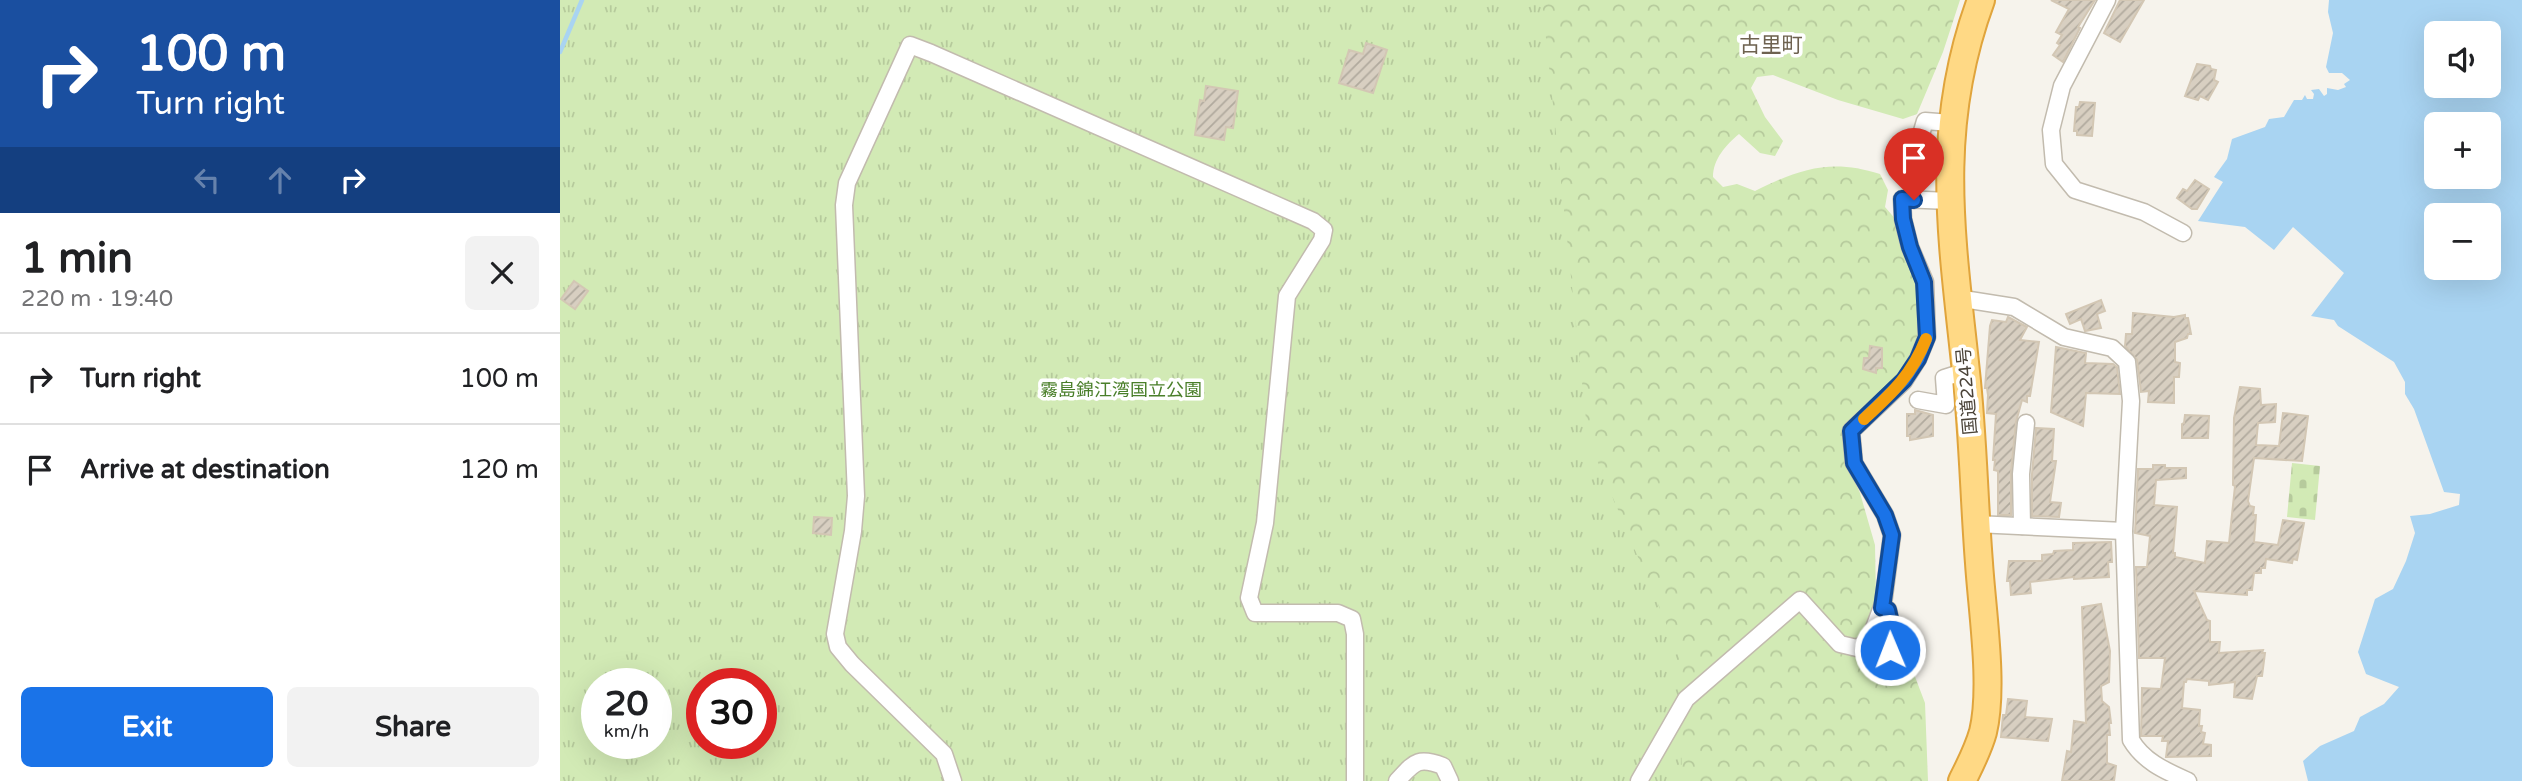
<!DOCTYPE html>
<meta charset="utf-8">
<style>
body{margin:0;font-family:"Varela Round","Noto Sans JP",sans-serif;background:#f2f2f2;color:#202124;height:100vh;display:flex;flex-direction:column;font-size:26px;white-space:nowrap}
*{box-sizing:border-box;margin:0}
p{font-size:23px;color:#757577}
.icon{flex:none;width:38px;height:38px;fill:none;stroke:currentColor;stroke-width:2;stroke-linecap:round;stroke-linejoin:round}
.map{position:relative;flex:1;overflow:hidden}
.panel{display:flex;flex-direction:column;background:#fff;width:560px}
.panel>*{flex:none}
.guide{background:#1a4fa0;color:#fff;overflow:hidden}
.tools{position:absolute;left:1864px;top:21px;display:grid;gap:14px}
.tools a{display:grid;place-items:center;width:77px;height:77px;border-radius:10px;background:#fff;box-shadow:0 7px 28px #0002;font-size:35px}
.speed{position:absolute;left:21px;top:668px;display:flex;gap:14px;font-size:35px;font-weight:700;text-align:center}
.speed>*{display:grid;place-content:center;width:91px;height:91px;border-radius:50%;background:#fff;box-shadow:0 7px 28px #0002;line-height:1}
.speed small{font-size:18px;font-weight:400}
.speed .limit{border:10px solid #d22;background:#fff;color:#111}
.pin{position:absolute;display:grid;place-items:center;width:60px;height:60px;color:#fff;margin:-72px -30px;border-radius:50% 50% 50% 0;rotate:-45deg;box-shadow:0 0 7px #0007}
.pin .icon{rotate:45deg}
.me{position:absolute;width:77px;margin:-38px;rotate:359deg;stroke-linejoin:round;filter:drop-shadow(0 0 5px #0008)}
.turn{display:flex;align-items:center;gap:24px;height:147px;padding:0 21px;font-size:32px}
.turn .icon{width:91px;height:91px;stroke-width:2.5}
.turn b{display:block;font-size:49px;line-height:60px}
.lanes{display:flex;align-items:center;height:66px;padding:0 21px;background:#0003;justify-content:center;gap:35px;direction:ltr}
.lanes .off{opacity:.35}
.round{display:grid;place-items:center;flex:none;width:74px;height:74px;border-radius:10px;background:#f2f2f2}
.headline{display:flex;align-items:center;justify-content:space-between;height:119px;padding:0 21px}
h1{font-size:42px;font-weight:700;line-height:52px}
.cta{display:flex;gap:14px;margin-top:auto;padding:14px 21px}
.cta a{flex:1;height:80px;border-radius:10px;background:#1a73e8;color:#fff;font-size:28px;font-weight:700;line-height:80px;text-align:center}
.cta a+a{background:#f2f2f2;color:#202124}
ul{padding:0;list-style:none}
li{display:flex;align-items:center;gap:21px;height:91px;padding:0 21px;border-top:2px solid #e0e0e0}
li div{flex:1}
li b{display:block;font-size:26px}
li em{font-style:normal}
main{display:flex;flex:1;min-height:0}
.map>svg:first-child{display:block}
.forest{fill:url(#forest-crowns);fill-rule:evenodd}
.cemetery{fill:url(#cemetery-stones)}
.park{fill:url(#park-tufts);fill-rule:evenodd}
.water{fill:#a9d4f2;fill-rule:evenodd}
.lines{fill:none;stroke-linecap:round;stroke-linejoin:round}
.stream{stroke:#a9d4f2;stroke-width:4.5}
.building{fill:url(#building-hatch);stroke:#d3c7b4;stroke-width:2}
.minor-casing{stroke:#c2bbae;stroke-width:19}
.trunk-casing{stroke:#e0a43c;stroke-width:30}
.minor{stroke:#fff;stroke-width:16}
.trunk{stroke:#ffd985;stroke-width:26}
.route-casing{stroke:#114b97;stroke-width:18}
.route{stroke:#1a73e8;stroke-width:12}
.slow{stroke:#f59e0b;stroke-width:12}
.labels{text-anchor:middle;stroke-width:7;stroke-linejoin:round;paint-order:stroke}
.park-label{font-size:18px;fill:#4a7f2a;stroke:#fff}
.street-label{font-size:18px;fill:#4b4439;stroke:#fff}
.quarter-label{font-size:21px;fill:#6e6250;stroke:#fff}
</style>
<main>
<section class="panel">
<div class="guide">
<div class="turn"><svg class="icon" aria-label="right" viewBox="0 0 24 24"><path d="M7 20v-9h11M14 6l5 5-5 5"/></svg><div><b>100 m</b>Turn right</div></div>
<div class="lanes"><svg class="icon off" aria-label="left" viewBox="0 0 24 24"><path d="M17 20v-9H6M10 6l-5 5 5 5"/></svg><svg class="icon off" aria-label="ahead" viewBox="0 0 24 24"><path d="M12 20V5M6 11l6-6 6 6"/></svg><svg class="icon" aria-label="right" viewBox="0 0 24 24"><path d="M7 20v-9h11M14 6l5 5-5 5"/></svg></div>
</div>
<div class="headline"><div><h1>1 min</h1><p>220 m · 19:40</p></div><a class="round"><svg class="icon" aria-label="close" viewBox="0 0 24 24"><path d="M6 6l12 12M18 6L6 18"/></svg></a></div>
<ul>
<li><svg class="icon" aria-label="right" viewBox="0 0 24 24"><path d="M7 20v-9h11M14 6l5 5-5 5"/></svg><div><b>Turn right</b></div><em>100 m</em></li>
<li><svg class="icon" aria-label="arrive" viewBox="0 0 24 24"><path d="M6 21V4h12l-3 4 3 4H6"/></svg><div><b>Arrive at destination</b></div><em>120 m</em></li>
</ul>
<div class="cta"><a>Exit</a><a>Share</a></div>
</section>
<div class="map">
<svg width="1962" height="781" viewBox="0 0 1962 781">
<defs>
<pattern id="forest-crowns" width="20" height="18" patternUnits="userSpaceOnUse" patternTransform="scale(1.75)"><rect width="20" height="18" fill="#d2eab5"/><path d="M2 6a3 3 0 1 1 6 0M12 15a3 3 0 1 1 6 0" fill="none" stroke="#b6ca9c"/></pattern>
<pattern id="cemetery-stones" width="16" height="16" patternUnits="userSpaceOnUse" patternTransform="scale(1.75)"><rect width="16" height="16" fill="#d2eab5"/><path d="M2 7V4a2 2 0 0 1 4 0v3zM10 15v-3a2 2 0 0 1 4 0v3z" fill="#b6ca9c"/></pattern>
<pattern id="park-tufts" width="24" height="20" patternUnits="userSpaceOnUse" patternTransform="scale(1.75)"><rect width="24" height="20" fill="#d2eab5"/><path d="M3 7l-1-3M5 7V3M7 7l1-3M15 17l-1-3M17 17v-4M19 17l1-3" fill="none" stroke="#b6ca9c"/></pattern>
<pattern id="building-hatch" width="6" height="6" patternUnits="userSpaceOnUse" patternTransform="scale(1.75)"><rect width="6" height="6" fill="#d8cfc1"/><path d="M-1 1l2-2M0 6l6-6M5 7l2-2" fill="none" stroke="#b1aa9e"/></pattern>
</defs>
<rect width="100%" height="100%" fill="#f6f3ec"/>
<path class="forest" d="M218,0H1400L1383,52L1357,114L1343,119L1278,100L1213,75L1197,77L1191,88L1205,117L1223,141L1215,156L1200,153L1179,134C1166,145 1153,159 1153,177L1163,187L1177,184L1195,191C1239,169 1271,158 1320,174L1328,190L1325,207L1338,222L1362,287L1357,347L1348,367L1294,422L1289,468L1300,493L1315,545L1316,598L1308,621L1343,645L1365,703L1368,781H0V348ZM37,684H96V744H37ZM142,684H201V744H142Z"/>
<path class="cemetery" d="M1732,463L1760,466L1755,520L1727,517Z"/>
<path class="park" d="M0,0H982L1028,439L1119,654L1122,781H0ZM37,684H96V744H37ZM142,684H201V744H142Z"/>
<path class="water" d="M1769,0H1962V781H1748L1743,761L1760,746L1794,731L1800,717L1824,704L1839,687L1806,674L1798,652L1815,599L1833,589L1846,561L1855,533L1850,516L1870,514L1899,505L1900,494L1884,492L1854,409L1845,394V382L1834,362L1778,326L1774,320L1751,316L1784,273L1733,227L1714,250L1685,227L1638,221L1663,182L1654,177L1667,159L1672,139L1705,127L1709,119L1724,117L1734,100H1742L1745,95L1747,99H1753L1754,94L1751,90L1759,89L1764,96L1767,94V88L1778,90L1786,87L1784,84L1790,80L1782,73H1769L1766,67L1773,33L1768,12ZM1876,33H1928V86H1876ZM1876,124H1928V177H1876ZM1876,215H1928V268H1876Z"/>
<g class="lines">
<path class="stream" d="M0,52L22,0"/>
</g>
<g class="building">
<path d="M1491,0H1535L1518,27L1520,28L1503,62L1493,55L1500,45L1497,43L1502,35L1496,32L1509,9Z"/>
<path d="M1560,0H1584L1560,42L1544,33Z"/>
<path d="M806,43L827,50L813,93L779,83L789,50L803,54Z"/>
<path d="M1637,64L1650,66L1651,69L1656,70L1654,80L1658,82L1648,100L1640,96L1638,100L1625,96Z"/>
<path d="M646,86L678,91L673,128L666,127L664,140L635,135L640,100L644,101Z"/>
<path d="M1520,102L1535,103L1532,136L1517,135V131H1514L1516,107H1519Z"/>
<path d="M1635,180L1649,189L1637,209H1632L1617,198L1623,189L1627,191Z"/>
<path d="M14,281L28,291L15,309L1,299Z"/>
<path d="M1541,300L1545,311L1537,314L1541,328L1525,331L1521,319L1510,324L1506,314Z"/>
<path d="M1573,313L1614,317L1625,315V318H1628L1631,334H1628L1627,338L1615,342V362L1620,363L1619,377H1614V403L1588,402L1589,391L1581,392L1577,360L1565,346L1566,334H1572Z"/>
<path d="M1448,317L1467,327L1460,340L1479,342L1470,396H1467V402L1462,400L1456,422L1451,473V515H1438V471L1434,470L1435,460H1433L1436,414L1427,413L1428,395L1427,388H1425L1430,326L1432,320L1446,322Z"/>
<path d="M1310,346L1322,348V368H1316V373L1303,369L1304,358H1309Z"/>
<path d="M1496,347L1526,353L1525,363L1553,364L1557,367L1560,394L1526,393L1523,426L1491,412Z"/>
<path d="M1680,387L1700,389L1701,405L1716,404L1715,422L1698,423L1696,445L1719,446L1723,413L1748,416L1742,461L1694,458L1688,501L1690,506L1694,507L1693,515H1696L1694,542L1718,545L1723,520L1744,523L1737,560L1733,559L1732,563L1706,559L1705,568H1701V573H1694L1692,590H1687V595L1634,591L1647,620L1650,621V642H1660L1659,653L1703,650L1702,653H1705L1702,676H1697L1692,699L1674,697L1675,682L1649,685V681L1627,679L1626,682H1624L1622,708L1640,710L1639,726H1642L1641,732L1645,733L1643,744L1651,745V756L1606,757L1608,741H1602L1603,736H1581L1582,688L1601,689L1605,658H1579L1576,567H1587L1590,536L1575,533L1578,469H1593V465H1605V468H1626V478L1596,480L1594,505L1617,507L1613,553H1615V557L1645,563L1647,541L1669,543L1675,486L1673,485L1674,418Z"/>
<path d="M1355,410L1373,415V436L1350,440V436H1347V414H1355Z"/>
<path d="M1625,415L1649,416L1648,438H1622V424L1624,423Z"/>
<path d="M1476,428L1494,429L1492,461H1496L1490,502L1501,503L1499,517L1472,516V474Z"/>
<path d="M254,517L272,518L271,535L253,533Z"/>
<path d="M1551,542L1552,562H1548L1549,577L1514,579V577L1470,582L1471,593L1451,595L1450,581H1447L1449,561H1482V555L1493,554L1494,551L1513,550V543Z"/>
<path d="M1541,604L1550,651L1549,682L1541,686L1542,701L1549,707L1551,723H1549L1550,735H1547V763L1556,766L1554,781H1502L1507,751L1511,752L1514,721L1526,723L1522,607Z"/>
<path d="M1448,699L1467,701L1465,717L1492,719L1488,741L1441,737L1443,715H1446Z"/>
</g>
<g class="lines">
<defs>
<g id="minor">
<path d="M1547,0L1502,86L1491,130L1494,164L1515,190L1584,212L1623,233"/>
<path d="M1354,200L1355,155L1365,121L1391,123"/>
<path d="M1397,298L1454,307L1504,337L1552,348L1567,362L1571,401L1564,531L1571,740C1584,762 1606,771 1628,781"/>
<path d="M1358,400L1386,405L1384,378L1406,371"/>
<path d="M1416,524L1564,531"/>
<path d="M1462,526L1461,474L1466,423"/>
<path d="M1322,608L1328,610L1332,628L1330,650"/>
<path d="M393,781L384,754L292,664L278,647L275,634L293,531L296,496L284,205L287,183L350,45L371,53L753,221L764,230L762,240L727,296L705,523L689,598L695,613H778L792,619L795,634V781"/>
<path d="M837,781C854,763 857,756 883,766L890,781"/>
<path d="M1079,781L1126,699L1240,600L1280,644L1297,648L1309,641L1323,604L1332,535L1325,515L1294,463L1291,431L1344,381L1358,359L1367,337L1365,282L1350,247L1343,219L1342,199L1389,201"/>
</g>
<path id="trunk" d="M1402,781C1410,765 1418,750 1423,732C1434,687 1422,610 1419,563C1414,499 1413,435 1406,372C1392,239 1373,130 1421,0"/>
</defs>
<use href="#minor" class="minor-casing"/>
<use href="#trunk" class="trunk-casing"/>
<use href="#minor" class="minor"/>
<use href="#trunk" class="trunk"/>
</g>
<g class="lines">
<defs>
<path id="route" d="M1330,650L1332,628L1328,610L1322,608L1332,535L1325,515L1294,463L1291,431L1344,380L1358,359L1367,337L1364,282L1350,247L1343,219L1342,199L1354,200"/>
</defs>
<use href="#route" class="route-casing"/>
<use href="#route" class="route"/>
<path class="slow" d="M1304,419C1332,393 1352,375 1366,339"/>
</g>
<g class="labels">
<g class="park-label">
<text x="561" y="396">霧島錦江湾国立公園</text>
</g>
<g class="street-label">
<text transform="translate(1407 391) rotate(-95)" y="6">国道224号</text>
</g>
<g class="quarter-label">
<text x="1211" y="52">古里町</text>
</g>
</g>
</svg>
<div class="tools">
<a><svg class="icon" aria-label="sound" viewBox="0 0 24 24"><path d="M4 9h4l5-4v14l-5-4H4zM17 9q2 3 0 6"/></svg></a>
<a>+</a>
<a>−</a>
</div>
<div class="speed"><div>20<small>km/h</small></div><div class="limit">30</div></div>
<div class="pin" style="left:1354px;top:200px;background:#d93025"><svg class="icon" aria-label="arrive" viewBox="0 0 24 24"><path d="M6 21V4h12l-3 4 3 4H6"/></svg></div>
<svg class="me" style="left:1330px;top:650px" viewBox="-20 -20 40 40"><circle r="17" fill="#1a73e8" stroke="#fff" stroke-width="3"/><path d="M0-11L8 9 0 5-8 9z" fill="#fff"/></svg>
</div>
</main>
